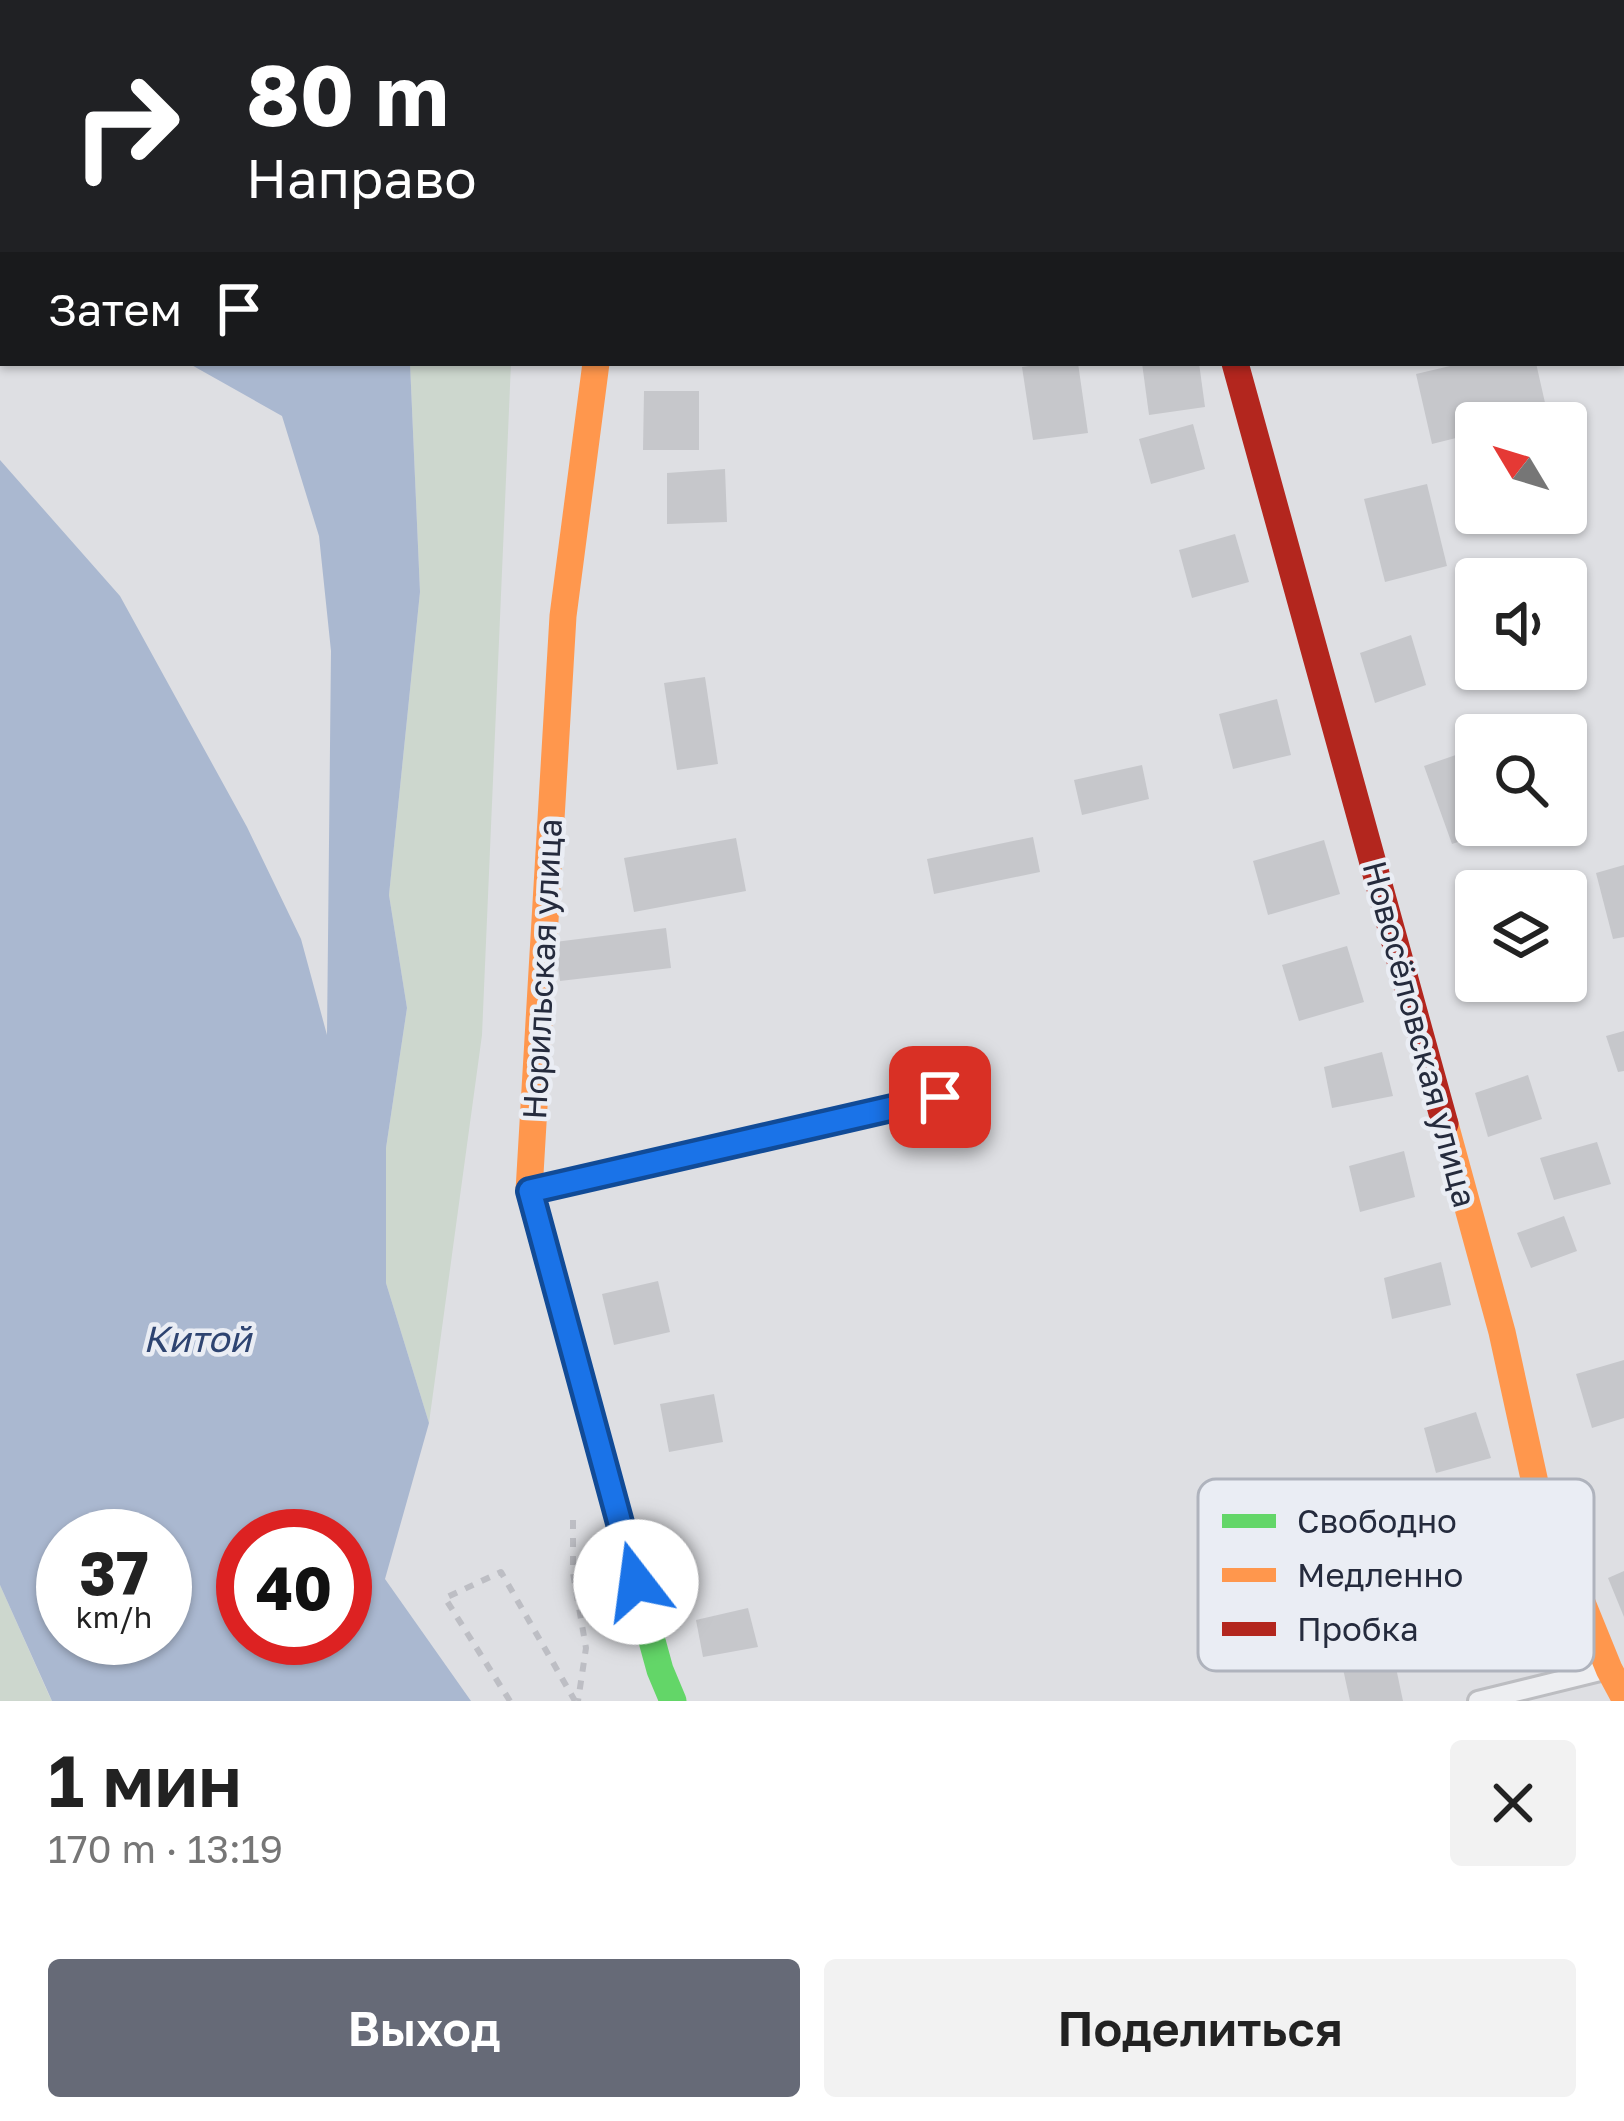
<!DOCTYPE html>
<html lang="ru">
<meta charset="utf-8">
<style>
body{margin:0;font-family:"Golos Text",sans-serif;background:#f2f2f2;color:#222;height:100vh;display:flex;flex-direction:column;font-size:45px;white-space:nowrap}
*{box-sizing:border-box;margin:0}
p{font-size:39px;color:#767676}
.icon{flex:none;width:66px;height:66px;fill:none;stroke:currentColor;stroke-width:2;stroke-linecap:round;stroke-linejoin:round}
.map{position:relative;height:1701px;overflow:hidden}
.drawer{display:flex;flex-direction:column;background:#fff;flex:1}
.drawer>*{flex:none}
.hud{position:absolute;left:0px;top:0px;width:1626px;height:366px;box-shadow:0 3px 9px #0004;background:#202124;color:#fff;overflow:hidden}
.needle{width:78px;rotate:308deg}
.fabs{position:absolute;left:1455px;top:402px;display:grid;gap:24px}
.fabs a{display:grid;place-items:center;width:132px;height:132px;border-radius:12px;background:#fff;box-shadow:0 3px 9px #0004;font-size:60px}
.speed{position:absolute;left:36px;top:1509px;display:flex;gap:24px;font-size:60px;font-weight:700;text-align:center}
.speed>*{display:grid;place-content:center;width:156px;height:156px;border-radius:50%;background:#fff;box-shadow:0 3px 9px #0004;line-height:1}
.speed small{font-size:30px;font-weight:400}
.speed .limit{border:18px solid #d22;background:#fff;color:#111}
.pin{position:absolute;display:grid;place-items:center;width:102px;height:102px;color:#fff;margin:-51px;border-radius:24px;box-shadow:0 6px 18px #0006}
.me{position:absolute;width:132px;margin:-66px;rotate:345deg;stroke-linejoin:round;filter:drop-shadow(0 0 9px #0008)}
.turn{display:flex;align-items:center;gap:42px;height:252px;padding:0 48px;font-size:54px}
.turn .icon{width:156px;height:156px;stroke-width:2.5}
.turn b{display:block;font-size:84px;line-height:102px}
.then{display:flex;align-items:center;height:114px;padding:0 48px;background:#0003;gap:24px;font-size:45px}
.round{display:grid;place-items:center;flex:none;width:126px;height:126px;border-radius:12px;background:#f2f2f2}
.overview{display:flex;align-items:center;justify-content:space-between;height:204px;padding:0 48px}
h1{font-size:72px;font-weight:600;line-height:90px}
.button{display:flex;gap:24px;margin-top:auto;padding:24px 48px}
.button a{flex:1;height:138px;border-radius:12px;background:#666a77;color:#fff;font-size:48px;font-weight:600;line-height:138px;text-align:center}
.button a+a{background:#f2f2f2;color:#222}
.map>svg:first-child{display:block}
.green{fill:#cdd7ce}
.water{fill:#aab8d0;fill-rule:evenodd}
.building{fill:#c6c7cb}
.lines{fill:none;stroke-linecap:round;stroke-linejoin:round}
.lane-casing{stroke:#bcbdc1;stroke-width:24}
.street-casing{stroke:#bcbdc1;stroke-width:45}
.path{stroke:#bdbec4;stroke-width:6;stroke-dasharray:9 9;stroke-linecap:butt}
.lane{stroke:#edeef1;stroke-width:18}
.street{stroke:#edeef1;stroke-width:39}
.fast{stroke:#63d668;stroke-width:27}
.slow{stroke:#ff974d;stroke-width:27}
.jam{stroke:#b3261e;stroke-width:27}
.route-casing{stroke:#114b97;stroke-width:30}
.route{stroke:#1a73e8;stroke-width:21}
.labels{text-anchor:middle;stroke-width:9;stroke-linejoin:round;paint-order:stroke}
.street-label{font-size:33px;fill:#252b3d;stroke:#eaedf4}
.water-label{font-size:36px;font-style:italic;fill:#2e4471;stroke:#eaedf4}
.key{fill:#eaedf4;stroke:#afb3bd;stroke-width:3}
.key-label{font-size:33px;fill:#252b3d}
</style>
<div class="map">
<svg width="1624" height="1701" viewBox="0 0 1624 1701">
<rect width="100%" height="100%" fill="#dedfe3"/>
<g class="green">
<path d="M410,363H511L482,1035L429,1423L386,1283V1148L407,1008L389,895L420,592Z"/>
<path d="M0,1585L48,1693L52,1701H0Z"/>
</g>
<g class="water">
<path d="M0,0H40L46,3H3V269L0,267Z"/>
<path d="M188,363H410L420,592L389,895L407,1008L386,1148V1283L429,1423L385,1579L471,1701H52L0,1585V460L120,596L247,827L301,939L327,1035L331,651L319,536L282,416ZM63,1536H165V1638H63ZM243,1536H345V1638H243Z"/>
</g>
<g class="building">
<path d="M1050,363H1078L1088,433L1033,440L1022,367Z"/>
<path d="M1142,363H1199L1205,407L1149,415Z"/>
<path d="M1463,363H1536L1548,416L1519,423H1476V433L1432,444L1416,374Z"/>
<path d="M644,391H699V450H643Z"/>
<path d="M1193,424L1205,469L1151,484L1139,439Z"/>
<path d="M725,469L727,522L667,524V473Z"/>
<path d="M1427,484L1447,566L1385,582L1364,499Z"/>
<path d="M1235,534L1249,582L1192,598L1179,550Z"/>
<path d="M1411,635L1426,685L1375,703L1360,653Z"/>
<path d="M705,677L718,764L677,770L664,683Z"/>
<path d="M1277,699L1291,755L1233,769L1219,714Z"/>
<path d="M1476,748V825L1505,826L1452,844L1424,766Z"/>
<path d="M1142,765L1149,799L1082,815L1074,780Z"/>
<path d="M1033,837L1040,872L934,894L927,859Z"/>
<path d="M736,838L746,891L634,912L624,858Z"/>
<path d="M1324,840L1340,894L1268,915L1253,861Z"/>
<path d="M1624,865V937L1613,939L1596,873Z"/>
<path d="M1476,907V949H1474L1466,909Z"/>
<path d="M666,928L671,968L560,981L555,942Z"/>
<path d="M1347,946L1364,1002L1299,1021L1282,965Z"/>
<path d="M1624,1031V1071L1618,1072L1606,1036Z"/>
<path d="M1382,1052L1393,1096L1332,1108L1324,1067Z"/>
<path d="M1528,1075L1542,1119L1488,1137L1475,1093Z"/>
<path d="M1597,1142L1611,1184L1554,1200L1540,1158Z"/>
<path d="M1404,1151L1415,1197L1360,1212L1349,1166Z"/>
<path d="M1564,1216L1577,1251L1531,1268L1517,1233Z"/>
<path d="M1441,1262L1451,1305L1392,1319L1384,1278Z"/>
<path d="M658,1281L670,1332L614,1345L602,1294Z"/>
<path d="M1624,1360V1418L1592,1428L1576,1374Z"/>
<path d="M714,1394L723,1442L669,1452L660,1404Z"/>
<path d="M1476,1412L1491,1458L1436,1473L1424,1428Z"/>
<path d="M1624,1571V1617L1608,1578Z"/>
<path d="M748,1608L758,1647L703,1657L696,1620Z"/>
<path d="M1391,1644L1403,1701H1350L1340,1655Z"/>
</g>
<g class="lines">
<defs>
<g id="lane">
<path d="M534,1190L941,1097"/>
<path d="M1478,1701L1604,1670"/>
</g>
<g id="street">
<path d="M747,3V0"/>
<path d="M1536,3L1539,0"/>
</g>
</defs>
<use href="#lane" class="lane-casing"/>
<use href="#street" class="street-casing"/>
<g class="path">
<path d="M651,3V0"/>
<path d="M573,1520V1573L586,1648L578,1701"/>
<path d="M510,1701L445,1598L501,1572L575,1701"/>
</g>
<use href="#lane" class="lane"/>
<use href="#street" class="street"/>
<path class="fast" d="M586,1400L660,1670L673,1701"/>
<g class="slow">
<path d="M1445,1124L1502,1332L1537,1492L1609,1669L1624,1697"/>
<path d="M586,1400L529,1191L563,616L596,363"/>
</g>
<path class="jam" d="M1235,363L1445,1124"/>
</g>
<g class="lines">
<defs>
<path id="route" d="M636,1582L530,1191L940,1097"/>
</defs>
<use href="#route" class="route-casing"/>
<use href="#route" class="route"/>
</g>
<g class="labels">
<g class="street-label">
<text transform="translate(542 969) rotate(-87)" y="12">Норильская улица</text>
<text transform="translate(1420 1034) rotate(75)" y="12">Новосёловская улица</text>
</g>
<g class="water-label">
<text x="197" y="1352">Китой</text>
</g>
</g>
<rect x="1198" y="1479" width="396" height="192" rx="18" class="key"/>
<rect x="1222" y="1514" width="54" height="14" fill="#63d668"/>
<rect x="1222" y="1568" width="54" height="14" fill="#ff974d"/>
<rect x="1222" y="1622" width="54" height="14" fill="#b3261e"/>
<g class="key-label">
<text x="1297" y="1533">Свободно</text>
<text x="1297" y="1587">Медленно</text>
<text x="1297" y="1641">Пробка</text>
</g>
</svg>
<div class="fabs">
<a><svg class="needle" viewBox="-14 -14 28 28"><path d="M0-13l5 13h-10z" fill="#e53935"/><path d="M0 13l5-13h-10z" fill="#767676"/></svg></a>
<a><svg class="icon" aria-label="sound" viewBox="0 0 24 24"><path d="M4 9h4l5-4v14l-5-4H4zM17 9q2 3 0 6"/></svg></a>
<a><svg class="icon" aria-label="search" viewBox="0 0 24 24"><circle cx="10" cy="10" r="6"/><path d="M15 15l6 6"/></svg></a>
<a><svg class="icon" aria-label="layers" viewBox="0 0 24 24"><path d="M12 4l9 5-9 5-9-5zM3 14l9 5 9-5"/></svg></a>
</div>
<div class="speed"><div>37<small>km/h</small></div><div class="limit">40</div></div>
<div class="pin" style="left:940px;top:1097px;background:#d93025"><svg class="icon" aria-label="arrive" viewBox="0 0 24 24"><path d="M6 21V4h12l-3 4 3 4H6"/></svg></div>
<svg class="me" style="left:636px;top:1582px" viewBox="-20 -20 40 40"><circle r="19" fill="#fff"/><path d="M0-13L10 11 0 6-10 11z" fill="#1a73e8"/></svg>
<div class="hud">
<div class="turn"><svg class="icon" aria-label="right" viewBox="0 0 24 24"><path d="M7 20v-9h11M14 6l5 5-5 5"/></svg><div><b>80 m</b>Направо</div></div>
<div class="then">Затем<svg class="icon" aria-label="arrive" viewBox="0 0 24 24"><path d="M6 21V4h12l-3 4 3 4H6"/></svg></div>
</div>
</div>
<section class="drawer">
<div class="overview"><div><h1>1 мин</h1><p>170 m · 13:19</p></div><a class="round"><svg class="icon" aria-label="close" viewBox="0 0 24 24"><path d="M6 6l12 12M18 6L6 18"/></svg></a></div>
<div class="button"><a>Выход</a><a>Поделиться</a></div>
</section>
